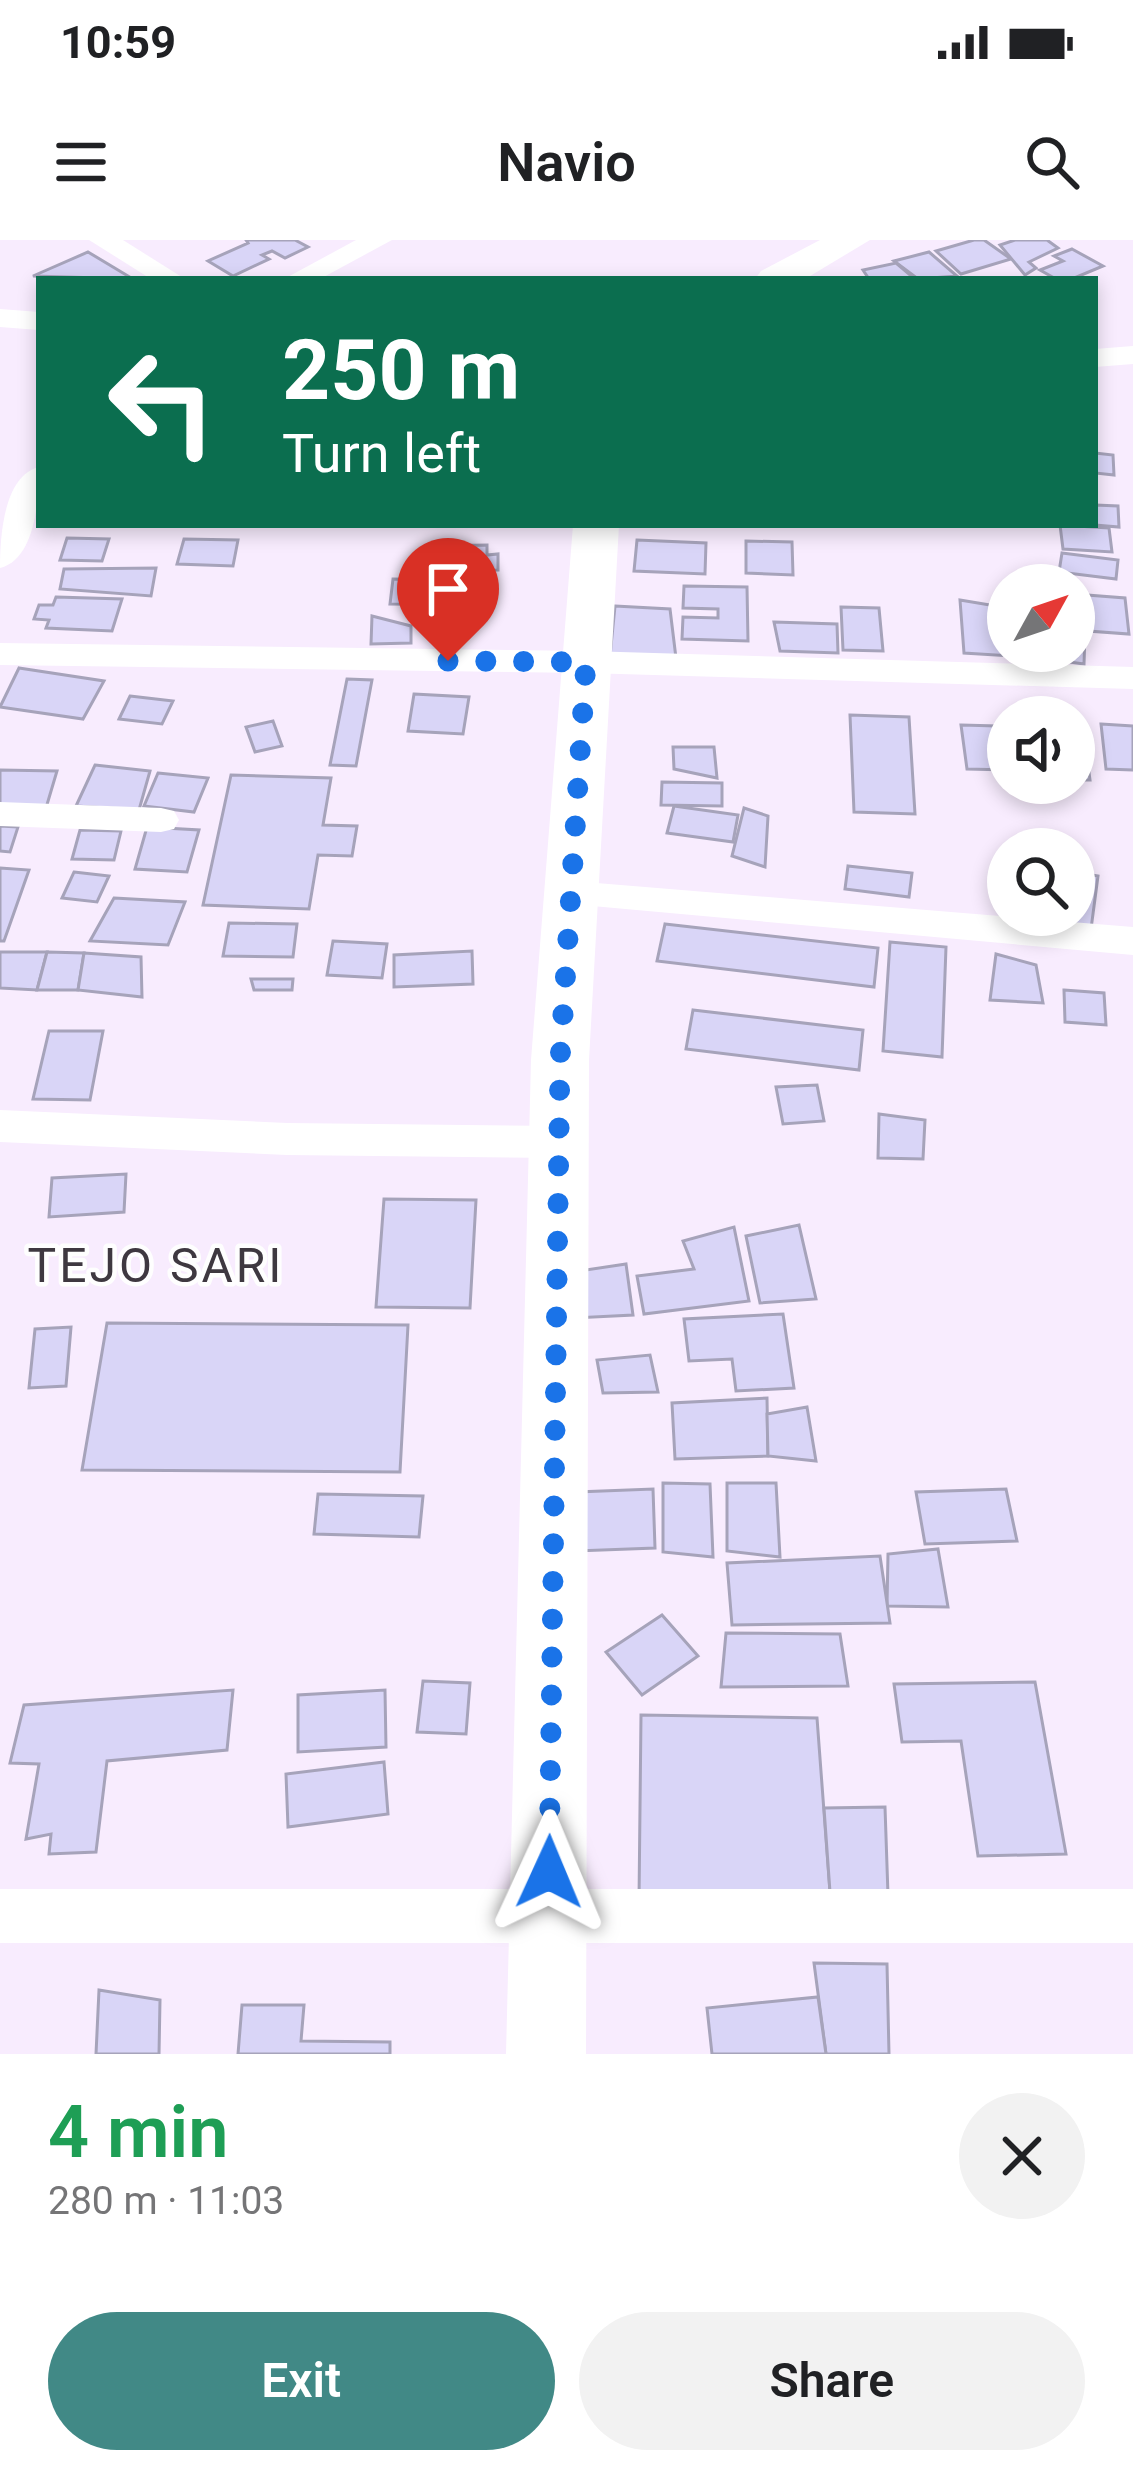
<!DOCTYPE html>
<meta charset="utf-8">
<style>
body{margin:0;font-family:Roboto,sans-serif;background:#f2f2f2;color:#202124;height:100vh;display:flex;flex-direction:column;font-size:45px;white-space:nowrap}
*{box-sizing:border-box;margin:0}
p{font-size:39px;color:#757577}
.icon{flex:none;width:66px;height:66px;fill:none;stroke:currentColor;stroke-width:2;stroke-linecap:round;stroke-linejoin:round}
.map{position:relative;height:1814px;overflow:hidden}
.details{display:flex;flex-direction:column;background:#fff;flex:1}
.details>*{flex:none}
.banner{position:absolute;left:36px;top:36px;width:1062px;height:252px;border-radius:0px;box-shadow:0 6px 18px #0003;background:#0b6e4f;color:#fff;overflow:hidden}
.needle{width:78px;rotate:50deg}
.fabs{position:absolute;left:987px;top:324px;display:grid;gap:24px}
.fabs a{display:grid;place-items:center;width:108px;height:108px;border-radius:50%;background:#fff;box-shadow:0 6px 18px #0003;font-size:60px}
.pin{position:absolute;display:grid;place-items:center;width:102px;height:102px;color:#fff;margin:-123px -51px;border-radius:50% 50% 50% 0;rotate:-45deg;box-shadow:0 0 12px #0007}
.pin .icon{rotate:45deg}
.me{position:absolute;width:132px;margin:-66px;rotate:1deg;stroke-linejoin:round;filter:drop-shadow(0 0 9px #0008)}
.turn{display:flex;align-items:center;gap:42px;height:252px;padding:0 48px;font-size:54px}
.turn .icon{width:156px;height:156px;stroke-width:2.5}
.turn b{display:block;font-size:84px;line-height:102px}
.round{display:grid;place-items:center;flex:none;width:126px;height:126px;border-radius:63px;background:#f2f2f2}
.overview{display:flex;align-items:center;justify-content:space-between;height:204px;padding:0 48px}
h1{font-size:72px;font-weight:600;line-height:90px;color:#1e9e55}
.cta{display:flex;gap:24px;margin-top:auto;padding:24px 48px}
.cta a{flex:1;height:138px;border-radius:72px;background:#418986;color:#fff;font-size:48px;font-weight:600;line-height:138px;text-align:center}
.cta a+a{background:#f2f2f2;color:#202124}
.status{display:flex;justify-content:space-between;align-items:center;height:84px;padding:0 60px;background:#fff;direction:ltr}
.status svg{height:33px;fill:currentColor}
header{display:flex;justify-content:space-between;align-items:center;height:156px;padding:0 48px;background:#fff;font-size:54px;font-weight:600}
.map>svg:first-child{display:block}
.building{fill:#d9d5f7;stroke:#a6a3ba;stroke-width:3}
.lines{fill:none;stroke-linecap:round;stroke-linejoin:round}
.street{fill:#fff;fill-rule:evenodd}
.secondary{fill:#fff;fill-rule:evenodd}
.route{stroke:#1a73e8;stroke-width:21;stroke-dasharray:0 37.8}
.labels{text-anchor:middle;stroke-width:9;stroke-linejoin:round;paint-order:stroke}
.quarter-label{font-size:48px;letter-spacing:3px;fill:#3e3840;stroke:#fefefe}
</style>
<div class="status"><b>10:59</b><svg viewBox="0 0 49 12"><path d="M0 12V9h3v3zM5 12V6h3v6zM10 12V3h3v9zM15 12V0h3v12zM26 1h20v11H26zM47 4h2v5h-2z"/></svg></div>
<header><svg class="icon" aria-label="menu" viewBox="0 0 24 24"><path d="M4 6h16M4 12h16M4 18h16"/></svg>Navio<svg class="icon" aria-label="search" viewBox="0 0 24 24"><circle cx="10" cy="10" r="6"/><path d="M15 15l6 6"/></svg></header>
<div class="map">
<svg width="1133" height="1814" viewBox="0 0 1133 1814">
<rect width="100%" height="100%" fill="#f8ecfe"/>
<g class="building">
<path d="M246,0H295L308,7L285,18L272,11L262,15L269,19L233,36L208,21L248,3Z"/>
<path d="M974,0H984L1011,19L961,34L936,11Z"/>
<path d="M1015,0H1047L1058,8L1029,22L1036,28L1025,35L1000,5Z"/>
<path d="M1072,9L1103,26L1072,39H1056L1040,30L1063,21L1054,16Z"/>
<path d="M88,12L133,39L33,36Z"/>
<path d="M929,12L957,36L918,39L894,21Z"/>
<path d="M896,23L915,39H869L863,30Z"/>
<path d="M1095,213L1113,215L1114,235L1095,233Z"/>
<path d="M1095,265L1118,266L1119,287L1095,285Z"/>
<path d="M1060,285L1109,288L1112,312L1063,309Z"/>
<path d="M67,298L109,299L102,321L60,320Z"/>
<path d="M184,299L238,300L233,326L177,324Z"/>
<path d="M637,300L706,303L705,334L634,331Z"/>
<path d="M746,301L792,302L793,335L746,333Z"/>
<path d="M487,305V315L498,314V330L427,331V306Z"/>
<path d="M1062,313L1118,320L1116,339L1059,332Z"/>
<path d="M156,328L151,356L60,349L64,329Z"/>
<path d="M393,339L491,341L489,365L390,364Z"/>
<path d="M684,346L747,347L748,401L682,399L683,377L718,378V369L683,368Z"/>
<path d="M1074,354L1125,358L1129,394L1075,390Z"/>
<path d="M56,357L122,359L112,391L46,388L49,380L34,379L39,365H53Z"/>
<path d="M960,360L1008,368L1011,416L964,413Z"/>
<path d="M615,366L670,369L676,418L610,416Z"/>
<path d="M841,367L879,368L883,411L843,410Z"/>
<path d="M372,376L411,386V403L371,404Z"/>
<path d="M774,382L837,384L838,413L780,411Z"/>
<path d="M1074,391L1085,393L1084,424L1047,419V411H1074Z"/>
<path d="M19,428L104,441L83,479L0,467Z"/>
<path d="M347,439L372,440L356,526L330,525Z"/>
<path d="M414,454L469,457L463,494L408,491Z"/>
<path d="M130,456L173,461L162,484L119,479Z"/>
<path d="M850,475L909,477L915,574L854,572Z"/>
<path d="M273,481L282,506L255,512L246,487Z"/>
<path d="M1101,484L1133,486V530L1106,529Z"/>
<path d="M961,485L997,486L1001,506H1008V530L967,529Z"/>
<path d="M1074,487H1083L1090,540H1074Z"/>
<path d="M673,507H714L717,538L674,529Z"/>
<path d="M95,525L150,531L139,570L76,566Z"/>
<path d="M0,530L57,531L46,568L0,567Z"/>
<path d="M158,533L208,538L194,572L144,566Z"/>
<path d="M231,535L331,538L323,585L357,586L352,616L318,615L309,669L203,665Z"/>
<path d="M662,542L722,543V566L661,565Z"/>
<path d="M674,566L738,575L733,602L667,593Z"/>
<path d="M744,568L768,576L765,627L732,616Z"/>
<path d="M0,586L18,587L10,612L0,611Z"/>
<path d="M147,587L199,590L187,632L135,629Z"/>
<path d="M80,590L121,591L114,620L72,619Z"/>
<path d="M848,626L912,633L909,657L845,649Z"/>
<path d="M0,628L29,630L4,701H0Z"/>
<path d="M74,632L109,636L97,662L62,658Z"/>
<path d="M1074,632L1098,636L1091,689L1029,678L1074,675Z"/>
<path d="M114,658L185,662L168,705L90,701Z"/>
<path d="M229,683L297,684L293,717L223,716Z"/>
<path d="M665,684L878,708L874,747L657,721Z"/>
<path d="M333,701L387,704L382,738L327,735Z"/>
<path d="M890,702L946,707L942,817L883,811Z"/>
<path d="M472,711L473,744L394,747V715Z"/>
<path d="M0,712H47L37,750L0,748Z"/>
<path d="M47,712L84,713L78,750H37Z"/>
<path d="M84,713L141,717L142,757L78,750Z"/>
<path d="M996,714L1036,725L1043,763L990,760Z"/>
<path d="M251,739H293L292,750H254Z"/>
<path d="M1064,750L1104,753L1106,785L1065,782Z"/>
<path d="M693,770L863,790L859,830L686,809Z"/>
<path d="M49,791H103L90,860L33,859Z"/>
<path d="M817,845L824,881L783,884L776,847Z"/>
<path d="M879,874L925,880L923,919L878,918Z"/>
<path d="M126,934L124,972L49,977L52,938Z"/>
<path d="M384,959L476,960L470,1068L376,1067Z"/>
<path d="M799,985L816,1059L760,1063L746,996Z"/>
<path d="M734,987L749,1061L644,1074L637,1036L694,1029L683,1001Z"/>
<path d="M626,1024L633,1075L574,1078L579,1031Z"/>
<path d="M783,1074L794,1148L736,1151L732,1119L689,1121L684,1079Z"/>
<path d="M107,1083L408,1085L400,1232L82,1230Z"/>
<path d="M71,1087L66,1146L29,1148L35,1089Z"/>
<path d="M650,1115L658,1152L603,1153L597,1120Z"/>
<path d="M767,1158L768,1216L675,1219L672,1163Z"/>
<path d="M807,1167L816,1221L768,1216L767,1174Z"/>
<path d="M663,1243L710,1244L713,1317L663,1312Z"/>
<path d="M727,1243H776L780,1317L727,1311Z"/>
<path d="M653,1249L655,1308L576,1311L577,1252Z"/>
<path d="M1006,1249L1017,1301L925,1304L916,1252Z"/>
<path d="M318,1254L423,1256L419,1297L314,1294Z"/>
<path d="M938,1309L948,1367L887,1366L888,1314Z"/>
<path d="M880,1316L890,1383L732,1385L727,1323Z"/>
<path d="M662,1375L698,1416L642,1455L606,1412Z"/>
<path d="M726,1393L840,1394L848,1446L721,1447Z"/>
<path d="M423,1441L470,1443L466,1494L417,1492Z"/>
<path d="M1035,1442L1066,1614L978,1616L961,1501L902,1502L894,1444Z"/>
<path d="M233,1450L227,1510L107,1521L96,1612L49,1614L51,1594L26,1599L39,1524L10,1523L24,1465Z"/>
<path d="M385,1450L386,1507L298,1512V1455Z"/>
<path d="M641,1475L817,1478L830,1652L639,1661Z"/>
<path d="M384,1522L388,1574L288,1587L286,1534Z"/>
<path d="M885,1567L888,1655L830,1652L824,1568Z"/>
<path d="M814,1723L887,1724L889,1814H826Z"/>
<path d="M99,1750L160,1760L159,1814H96Z"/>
<path d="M818,1757L826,1814H712L707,1768Z"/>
<path d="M242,1765H304L301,1801L390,1802V1814H238Z"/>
</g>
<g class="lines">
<g class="street">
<path d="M89,0H123L185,39H151Z"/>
<path d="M356,0H392L320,39H284Z"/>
<path d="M0,69L39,72V90L0,87Z"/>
<path d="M1133,106V124L1095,127V109Z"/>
<path d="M39,227C39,257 36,319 0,328C0,298 3,236 39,227Z"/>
<path d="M0,403L586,411L1133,427V449L586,433L0,425Z"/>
<path d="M0,562L161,568L174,571L179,580L174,589L161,592L0,586Z"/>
<path d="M572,641L1133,687V715L559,663L553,654L559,645Z"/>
<path d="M0,870L287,883L559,886L574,891L580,902L574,913L559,918L287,915L0,902Z"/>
<rect x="0" y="1649" width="1133" height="54"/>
</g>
<g class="secondary">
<path d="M820,0H870L805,39H755L761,31Z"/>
<path d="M573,285H619L589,820L586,1814H506L531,820Z"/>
</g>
</g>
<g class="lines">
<path class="route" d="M448,421L586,422L560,820L549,1632"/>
</g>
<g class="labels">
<g class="quarter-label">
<text x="156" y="1042">TEJO SARI</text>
</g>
</g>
</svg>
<div class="fabs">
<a><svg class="needle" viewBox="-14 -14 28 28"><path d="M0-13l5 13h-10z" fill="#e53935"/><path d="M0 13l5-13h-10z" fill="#757577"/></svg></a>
<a><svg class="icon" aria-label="sound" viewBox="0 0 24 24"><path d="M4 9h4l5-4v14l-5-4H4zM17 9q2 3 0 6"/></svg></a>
<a><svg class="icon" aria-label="search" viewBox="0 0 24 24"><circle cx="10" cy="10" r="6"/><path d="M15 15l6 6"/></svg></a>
</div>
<div class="pin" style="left:448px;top:421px;background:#d93025"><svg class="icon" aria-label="arrive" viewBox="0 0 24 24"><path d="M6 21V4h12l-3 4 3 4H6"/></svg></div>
<svg class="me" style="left:549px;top:1632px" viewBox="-20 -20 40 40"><path d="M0-17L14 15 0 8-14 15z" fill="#1a73e8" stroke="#fff" stroke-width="4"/></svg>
<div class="banner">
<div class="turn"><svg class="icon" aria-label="left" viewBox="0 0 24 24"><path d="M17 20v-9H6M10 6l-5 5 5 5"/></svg><div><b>250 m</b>Turn left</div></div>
</div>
</div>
<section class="details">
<div class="overview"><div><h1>4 min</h1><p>280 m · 11:03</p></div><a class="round"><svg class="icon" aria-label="close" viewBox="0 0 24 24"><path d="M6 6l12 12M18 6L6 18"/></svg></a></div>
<div class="cta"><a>Exit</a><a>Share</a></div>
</section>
